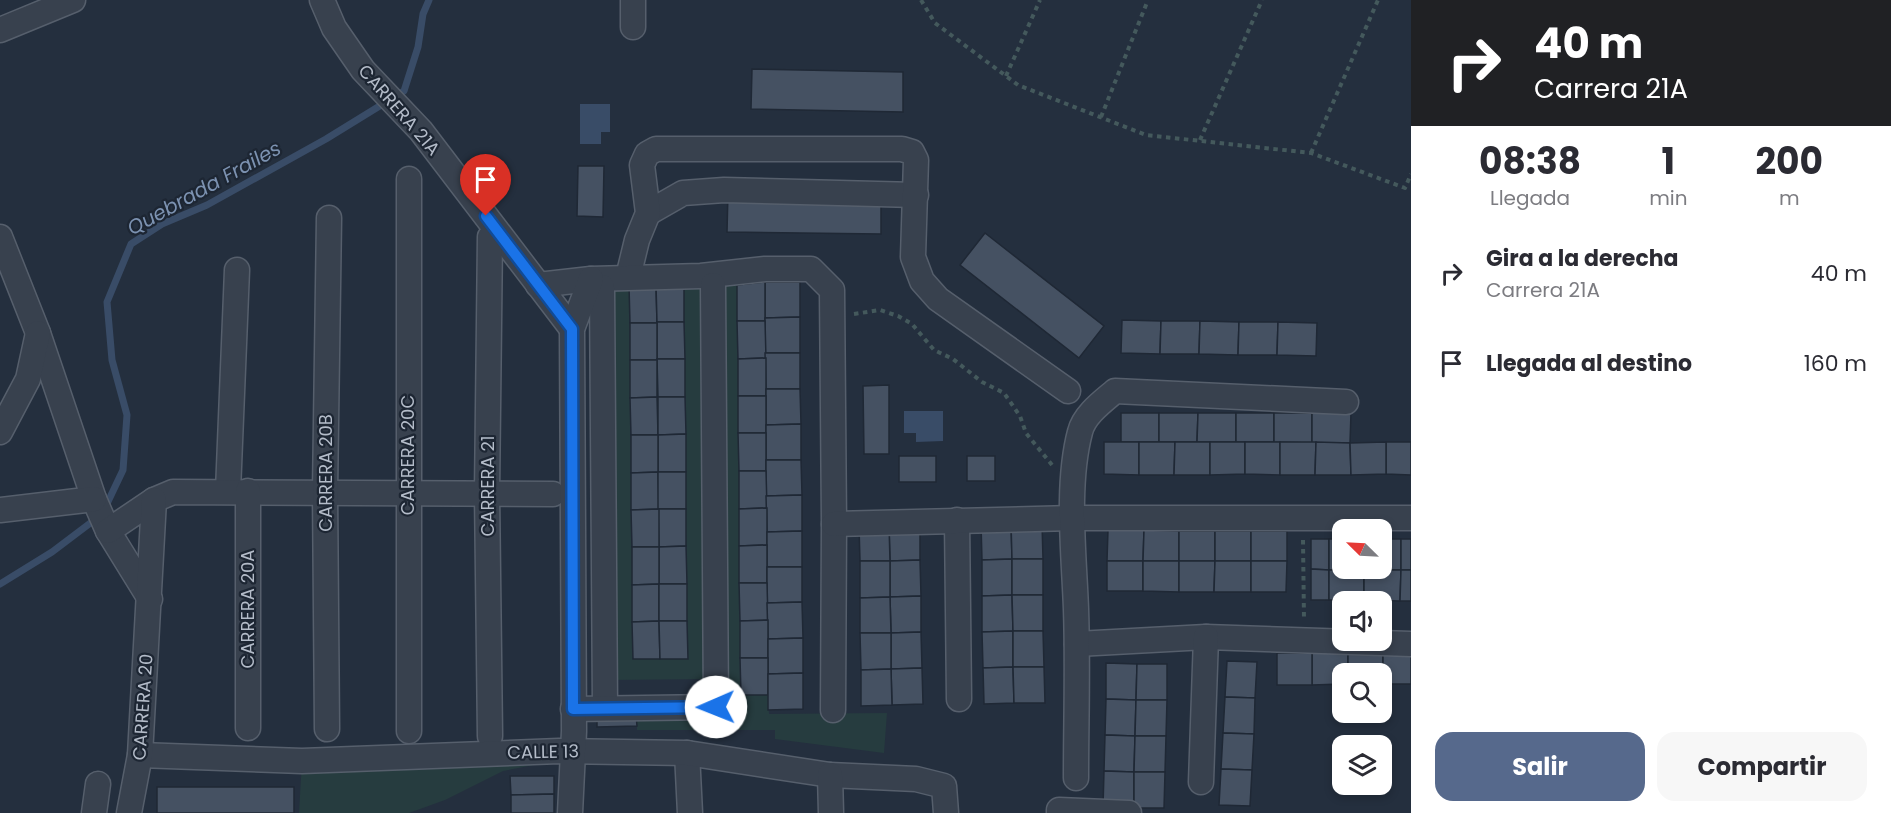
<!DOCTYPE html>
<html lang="es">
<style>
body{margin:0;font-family:Poppins,sans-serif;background:#f7f7f7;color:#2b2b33;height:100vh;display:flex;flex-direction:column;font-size:22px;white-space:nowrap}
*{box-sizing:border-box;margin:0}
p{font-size:20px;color:#7c7c81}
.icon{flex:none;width:33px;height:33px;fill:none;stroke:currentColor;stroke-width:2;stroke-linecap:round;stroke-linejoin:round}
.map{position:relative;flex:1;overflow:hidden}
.panel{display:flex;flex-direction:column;background:#fff;width:480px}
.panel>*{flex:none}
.banner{background:#202124;color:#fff;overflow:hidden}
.needle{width:39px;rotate:294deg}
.controls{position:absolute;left:1332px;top:519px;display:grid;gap:12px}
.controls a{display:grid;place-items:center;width:60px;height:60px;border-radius:12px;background:#fff;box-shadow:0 3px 9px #0003;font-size:30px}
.pin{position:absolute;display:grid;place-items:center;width:51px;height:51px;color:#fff;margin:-62px -26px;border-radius:50% 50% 50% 0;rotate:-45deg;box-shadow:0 0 6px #0007}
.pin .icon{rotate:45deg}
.me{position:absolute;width:66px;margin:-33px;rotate:269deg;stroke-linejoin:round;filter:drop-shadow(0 0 4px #0008)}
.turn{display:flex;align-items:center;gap:21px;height:126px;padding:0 24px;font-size:27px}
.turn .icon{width:78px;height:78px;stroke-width:2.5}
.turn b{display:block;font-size:42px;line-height:51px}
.eta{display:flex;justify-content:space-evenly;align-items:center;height:102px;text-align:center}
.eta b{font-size:36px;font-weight:700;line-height:42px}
.action{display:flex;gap:12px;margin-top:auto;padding:12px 24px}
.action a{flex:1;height:69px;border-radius:18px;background:#56698c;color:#fff;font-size:24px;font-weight:700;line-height:69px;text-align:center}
.action a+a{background:#f7f7f7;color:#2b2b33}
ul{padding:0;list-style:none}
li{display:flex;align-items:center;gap:18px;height:90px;padding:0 24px}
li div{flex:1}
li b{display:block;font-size:22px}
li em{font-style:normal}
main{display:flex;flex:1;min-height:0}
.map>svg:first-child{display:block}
.green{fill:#263c3f}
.water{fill:#394c67}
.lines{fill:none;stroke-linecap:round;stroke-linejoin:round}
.stream{stroke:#394c67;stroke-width:7}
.building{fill:#455162;stroke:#1f2835;stroke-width:1.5}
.minor-casing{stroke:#565f6c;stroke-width:27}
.path{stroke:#44595c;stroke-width:4;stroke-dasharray:4.5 4.5;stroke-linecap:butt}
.minor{stroke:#38414e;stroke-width:24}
.route-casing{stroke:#114b97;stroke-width:15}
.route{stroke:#1a73e8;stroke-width:10}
.labels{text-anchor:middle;stroke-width:4.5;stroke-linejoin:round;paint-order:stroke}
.street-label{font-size:18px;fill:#b4bcc9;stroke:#1d2633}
.water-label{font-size:20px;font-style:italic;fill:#7c92b1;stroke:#1d2633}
</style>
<main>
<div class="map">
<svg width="1411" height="813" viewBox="0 0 1411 813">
<rect width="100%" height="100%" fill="#242f3e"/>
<g class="green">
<path d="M737,285L741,695H768L769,714L887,713L884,753L775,739V730H637V708L715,707V679L606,680L602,287L629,286L633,659H687L684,286Z"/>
<path d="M559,760L503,771L445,800L409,813H299L302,761Z"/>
</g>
<g class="water">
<path d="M580,104H610V132H601V144H580Z"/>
<path d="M904,411H943V441L916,442V433H904Z"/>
</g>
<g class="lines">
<g class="stream">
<path d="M104,510L123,470L127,415L112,360L107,302L131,244L162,224L207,205L326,139L404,91L418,47L423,14L429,0"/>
<path d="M0,584L52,552L97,518"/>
</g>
</g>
<g class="building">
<path d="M752,69L903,72V112L751,109Z"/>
<path d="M578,166H604L603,217L577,216Z"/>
<path d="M728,192L881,195V234L727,232Z"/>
<path d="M985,233L1104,326L1079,358L960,265Z"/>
<path d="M765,282H800V317L765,318Z"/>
<path d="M765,282V321H737V285Z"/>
<path d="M656,285L657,323H630L629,286Z"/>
<path d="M656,285L684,286V322H657Z"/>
<path d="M800,317V353H765V318Z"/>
<path d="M1122,320L1161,321L1160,354L1121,353Z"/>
<path d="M737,321H765L766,358L738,359Z"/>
<path d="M1161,321H1200L1199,354H1160Z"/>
<path d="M1200,321L1239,322L1238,355L1199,354Z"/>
<path d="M657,322H684L685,359H657Z"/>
<path d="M1239,322H1278L1277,355H1238Z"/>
<path d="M1278,322L1317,323L1316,356L1277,355Z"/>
<rect x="630" y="323" width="27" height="37"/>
<path d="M765,353H800V389H766Z"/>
<path d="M766,358V396H738V359Z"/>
<path d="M657,359H685V397H658Z"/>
<path d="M630,360H657V397L630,398Z"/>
<path d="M889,385V454H864L863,386Z"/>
<path d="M766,389H800L801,424L766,425Z"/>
<rect x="738" y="396" width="28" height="37"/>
<path d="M657,397L658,435H631L630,398Z"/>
<path d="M658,397H685L686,434L658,435Z"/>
<rect x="1121" y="413" width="38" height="29"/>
<path d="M1159,413H1198L1197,442H1159Z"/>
<path d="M1198,413H1236V442H1197Z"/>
<rect x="1236" y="413" width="38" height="29"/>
<path d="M1274,413H1312V443L1274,442Z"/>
<path d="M1312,413H1351L1350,443H1312Z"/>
<path d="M801,424V460H766V425Z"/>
<path d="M738,433H766V471H739Z"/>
<path d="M686,434V472H658V435Z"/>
<path d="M631,435H658V472L631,473Z"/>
<path d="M1104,442H1139V475L1104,474Z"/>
<path d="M1139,442H1175L1174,475H1139Z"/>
<path d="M1175,442H1210V475H1174Z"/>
<path d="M1210,442H1245V474L1210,475Z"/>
<path d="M1245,442H1280V475L1245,474Z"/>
<path d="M1280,442H1316L1315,475H1280Z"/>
<path d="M1316,442L1350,443L1351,475H1315Z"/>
<path d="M1386,442H1411V475L1386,474Z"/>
<path d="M1386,442V474L1351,475L1350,443Z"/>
<rect x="899" y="456" width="37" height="26"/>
<rect x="967" y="456" width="28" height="25"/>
<path d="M766,460H801L802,495L766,496Z"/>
<path d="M739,471H766L767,508L739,509Z"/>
<path d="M658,472L659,509L631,510V473Z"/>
<rect x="658" y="472" width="28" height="37"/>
<path d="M802,495V531L767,532L766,496Z"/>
<path d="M767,508V545L739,546V509Z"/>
<path d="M658,509H686V546L659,547Z"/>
<path d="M659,509V547H632L631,510Z"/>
<path d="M1011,523L1012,559L982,560L981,524Z"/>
<path d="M1011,523H1042L1043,559H1012Z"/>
<path d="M920,524V560L890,561L889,525Z"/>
<path d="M889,525L890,561H860L859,526Z"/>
<path d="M1108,530H1144L1143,561H1107Z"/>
<path d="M1144,530L1179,531V561H1143Z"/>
<path d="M802,531V567H767V532Z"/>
<rect x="1179" y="531" width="36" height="30"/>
<rect x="1215" y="531" width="36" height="30"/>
<rect x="1251" y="531" width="36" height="30"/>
<path d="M1311,539H1329V570L1311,569Z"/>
<path d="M1329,539H1342V568L1364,570H1329Z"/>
<path d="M1382,539H1401V570H1364L1382,568Z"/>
<rect x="1401" y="539" width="10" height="31"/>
<path d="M767,545V583H739V546Z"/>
<path d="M686,546L687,584H659V547Z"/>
<path d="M632,547H659V584L632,585Z"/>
<path d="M1012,559V595L982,596V560Z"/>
<rect x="1012" y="559" width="31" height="36"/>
<path d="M920,560L921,596L890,597V561Z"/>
<path d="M860,561H890V597L860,598Z"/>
<rect x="1107" y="561" width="36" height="30"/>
<path d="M1143,561H1179V592L1143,591Z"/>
<path d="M1179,561H1215L1214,592H1179Z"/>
<path d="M1215,561H1251V592H1214Z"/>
<path d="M1251,561H1287L1286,592H1251Z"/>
<path d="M767,567H802V602L767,603Z"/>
<path d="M1311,569L1329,570V600H1311Z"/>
<rect x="1329" y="570" width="35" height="30"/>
<path d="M1364,570H1401L1400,601L1364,600Z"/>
<path d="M1401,570H1411V601H1400Z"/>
<path d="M739,583H767L768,620L740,621Z"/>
<path d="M659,584V621L632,622V585Z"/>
<rect x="659" y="584" width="28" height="37"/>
<path d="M1012,595L1013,631L982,632V596Z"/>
<path d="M1012,595H1043V631H1013Z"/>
<path d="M921,596V632L891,633L890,597Z"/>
<path d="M890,597L891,633H860V598Z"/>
<path d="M802,602L803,638L768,639L767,603Z"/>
<path d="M768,620V658H740V621Z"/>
<path d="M659,621L660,659H633L632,622Z"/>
<path d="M659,621H687L688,659H660Z"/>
<path d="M1013,631V667L983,668L982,632Z"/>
<path d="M1013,631H1043L1044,667H1013Z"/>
<path d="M921,632L922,668L891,669V633Z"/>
<path d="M860,633H891V669L861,670Z"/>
<path d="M803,638V673L768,674V639Z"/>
<path d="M1348,652V674H1342V684L1312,685V653Z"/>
<path d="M1348,652H1383V684L1382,674H1348Z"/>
<rect x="1383" y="652" width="28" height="32"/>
<rect x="1277" y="653" width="35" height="32"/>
<path d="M740,658H768V695H741Z"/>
<path d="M1227,661L1257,662L1255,698L1225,697Z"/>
<path d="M1106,663L1137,664L1136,700L1106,699Z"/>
<path d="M1137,664H1167V700H1136Z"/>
<path d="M1013,667L1014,703L984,704L983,668Z"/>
<path d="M1013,667H1044L1045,703H1014Z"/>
<path d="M922,668L923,704L892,705L891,669Z"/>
<path d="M891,669L892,705L861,706V670Z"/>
<path d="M803,673V709L768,710V674Z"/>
<path d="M1225,697L1255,698L1254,734L1223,733Z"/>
<path d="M1106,699L1136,700L1135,736L1105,735Z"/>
<path d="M1136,700H1167L1166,736H1135Z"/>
<path d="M636,715L637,726L597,727V716Z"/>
<path d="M1223,733L1254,734L1252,770L1221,769Z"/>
<path d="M1105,735L1135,736L1134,772L1104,771Z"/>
<path d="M1135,736H1166L1165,772H1134Z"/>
<path d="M1221,769L1252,770L1250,806L1219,805Z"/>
<path d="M1104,771L1134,772V808L1103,807Z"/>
<path d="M1134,772H1165L1164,808H1134Z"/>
<path d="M510,776H554V794L511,795Z"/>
<rect x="157" y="787" width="137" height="26"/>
<path d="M554,794V813H511V795Z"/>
</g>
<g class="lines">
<defs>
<g id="minor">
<path d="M322,0L334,28L363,70L421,131L572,329"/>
<path d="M633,0V27"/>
<path d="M0,30L73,0"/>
<path d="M648,213L683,193L724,190L916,195"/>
<path d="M0,237L38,333L94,499L108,531L150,599"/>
<path d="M490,237L487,493L490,736"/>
<path d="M628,277L637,240L648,213L642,165L647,154L656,149H902L912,152L916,160L913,257L922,281L938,299L1068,391"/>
<path d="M538,285L591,279L701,276L765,269H811L832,290L834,524L833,710"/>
<path d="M602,287L605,708"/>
<path d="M0,432L28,379L38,333"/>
<path d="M228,491L237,270"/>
<path d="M0,510L94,499"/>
<path d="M957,520L959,699"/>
<path d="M834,524L1073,518H1411"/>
<path d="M108,531L154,500L173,492L553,494"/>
<path d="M1077,644L1206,637L1411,644"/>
<path d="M573,709L716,707L713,285"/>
<path d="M248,728V491"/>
<path d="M327,729L325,492L329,218"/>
<path d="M409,731V179"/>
<path d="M687,753L690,813"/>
<path d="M140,755L302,761L559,751L687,753L830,775L916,779L944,786L946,813"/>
<path d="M830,775L831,813"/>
<path d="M1076,778C1076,722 1078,666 1076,609C1074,555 1066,485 1080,432C1084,415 1102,402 1115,391L1346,402"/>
<path d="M1201,782L1206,637"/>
<path d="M94,813L98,784"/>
<path d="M129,813L140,755L154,500"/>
<path d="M570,813L574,731L572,329L591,279"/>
<path d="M1059,813V810L1129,813"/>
</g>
</defs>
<use href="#minor" class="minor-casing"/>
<g class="path">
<path d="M921,0L935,23L1018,85L1146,135L1311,153L1405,188L1411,174"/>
<path d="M1006,76L1040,0"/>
<path d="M1101,117L1148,0"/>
<path d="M1200,140L1262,0"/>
<path d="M1311,153L1378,0"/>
<path d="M854,314L880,310L898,316L912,324L934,350L953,359L982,382L1004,393L1020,416L1026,433L1052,465"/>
<path d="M1303,540L1304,620"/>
</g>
<use href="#minor" class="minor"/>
</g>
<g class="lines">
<defs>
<path id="route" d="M486,216L572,329L573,709L716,707"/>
</defs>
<use href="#route" class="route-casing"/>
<use href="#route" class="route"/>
</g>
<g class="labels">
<g class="street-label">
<text transform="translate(399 110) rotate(49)" y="6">CARRERA 21A</text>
<text transform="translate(408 455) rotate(-90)" y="6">CARRERA 20C</text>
<text transform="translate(326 473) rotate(-90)" y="6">CARRERA 20B</text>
<text transform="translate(488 486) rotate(-90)" y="6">CARRERA 21</text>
<text transform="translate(248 609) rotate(-90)" y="6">CARRERA 20A</text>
<text transform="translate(143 707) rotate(-86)" y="6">CARRERA 20</text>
<text transform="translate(543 752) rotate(-1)" y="6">CALLE 13</text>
</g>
<g class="water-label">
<text transform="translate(204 188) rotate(-29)" y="7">Quebrada Frailes</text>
</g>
</g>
</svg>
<div class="controls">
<a><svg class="needle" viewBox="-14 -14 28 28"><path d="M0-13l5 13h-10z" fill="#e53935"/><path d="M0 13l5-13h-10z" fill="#7c7c81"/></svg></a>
<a><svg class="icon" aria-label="sound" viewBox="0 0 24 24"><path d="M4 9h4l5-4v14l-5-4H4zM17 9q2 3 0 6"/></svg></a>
<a><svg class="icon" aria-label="search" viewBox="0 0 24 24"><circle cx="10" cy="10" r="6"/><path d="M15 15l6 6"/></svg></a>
<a><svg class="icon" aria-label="layers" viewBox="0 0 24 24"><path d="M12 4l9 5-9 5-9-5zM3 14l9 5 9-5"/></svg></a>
</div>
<div class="pin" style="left:486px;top:216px;background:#d93025"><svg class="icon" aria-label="arrive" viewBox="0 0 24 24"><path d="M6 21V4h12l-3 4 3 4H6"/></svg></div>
<svg class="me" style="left:716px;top:707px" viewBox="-20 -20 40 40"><circle r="19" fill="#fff"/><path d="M0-13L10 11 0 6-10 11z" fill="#1a73e8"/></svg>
</div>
<section class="panel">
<div class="banner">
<div class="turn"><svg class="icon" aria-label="right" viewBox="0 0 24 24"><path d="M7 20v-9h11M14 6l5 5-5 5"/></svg><div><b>40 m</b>Carrera 21A</div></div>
</div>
<div class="eta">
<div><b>08:38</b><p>Llegada</p></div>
<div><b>1</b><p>min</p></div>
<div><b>200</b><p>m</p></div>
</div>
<ul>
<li><svg class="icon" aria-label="right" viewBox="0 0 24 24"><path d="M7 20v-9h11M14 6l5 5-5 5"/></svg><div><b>Gira a la derecha</b><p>Carrera 21A</p></div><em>40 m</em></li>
<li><svg class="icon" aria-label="arrive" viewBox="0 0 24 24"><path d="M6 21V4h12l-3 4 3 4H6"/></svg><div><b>Llegada al destino</b></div><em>160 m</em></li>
</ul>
<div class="action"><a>Salir</a><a>Compartir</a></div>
</section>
</main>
